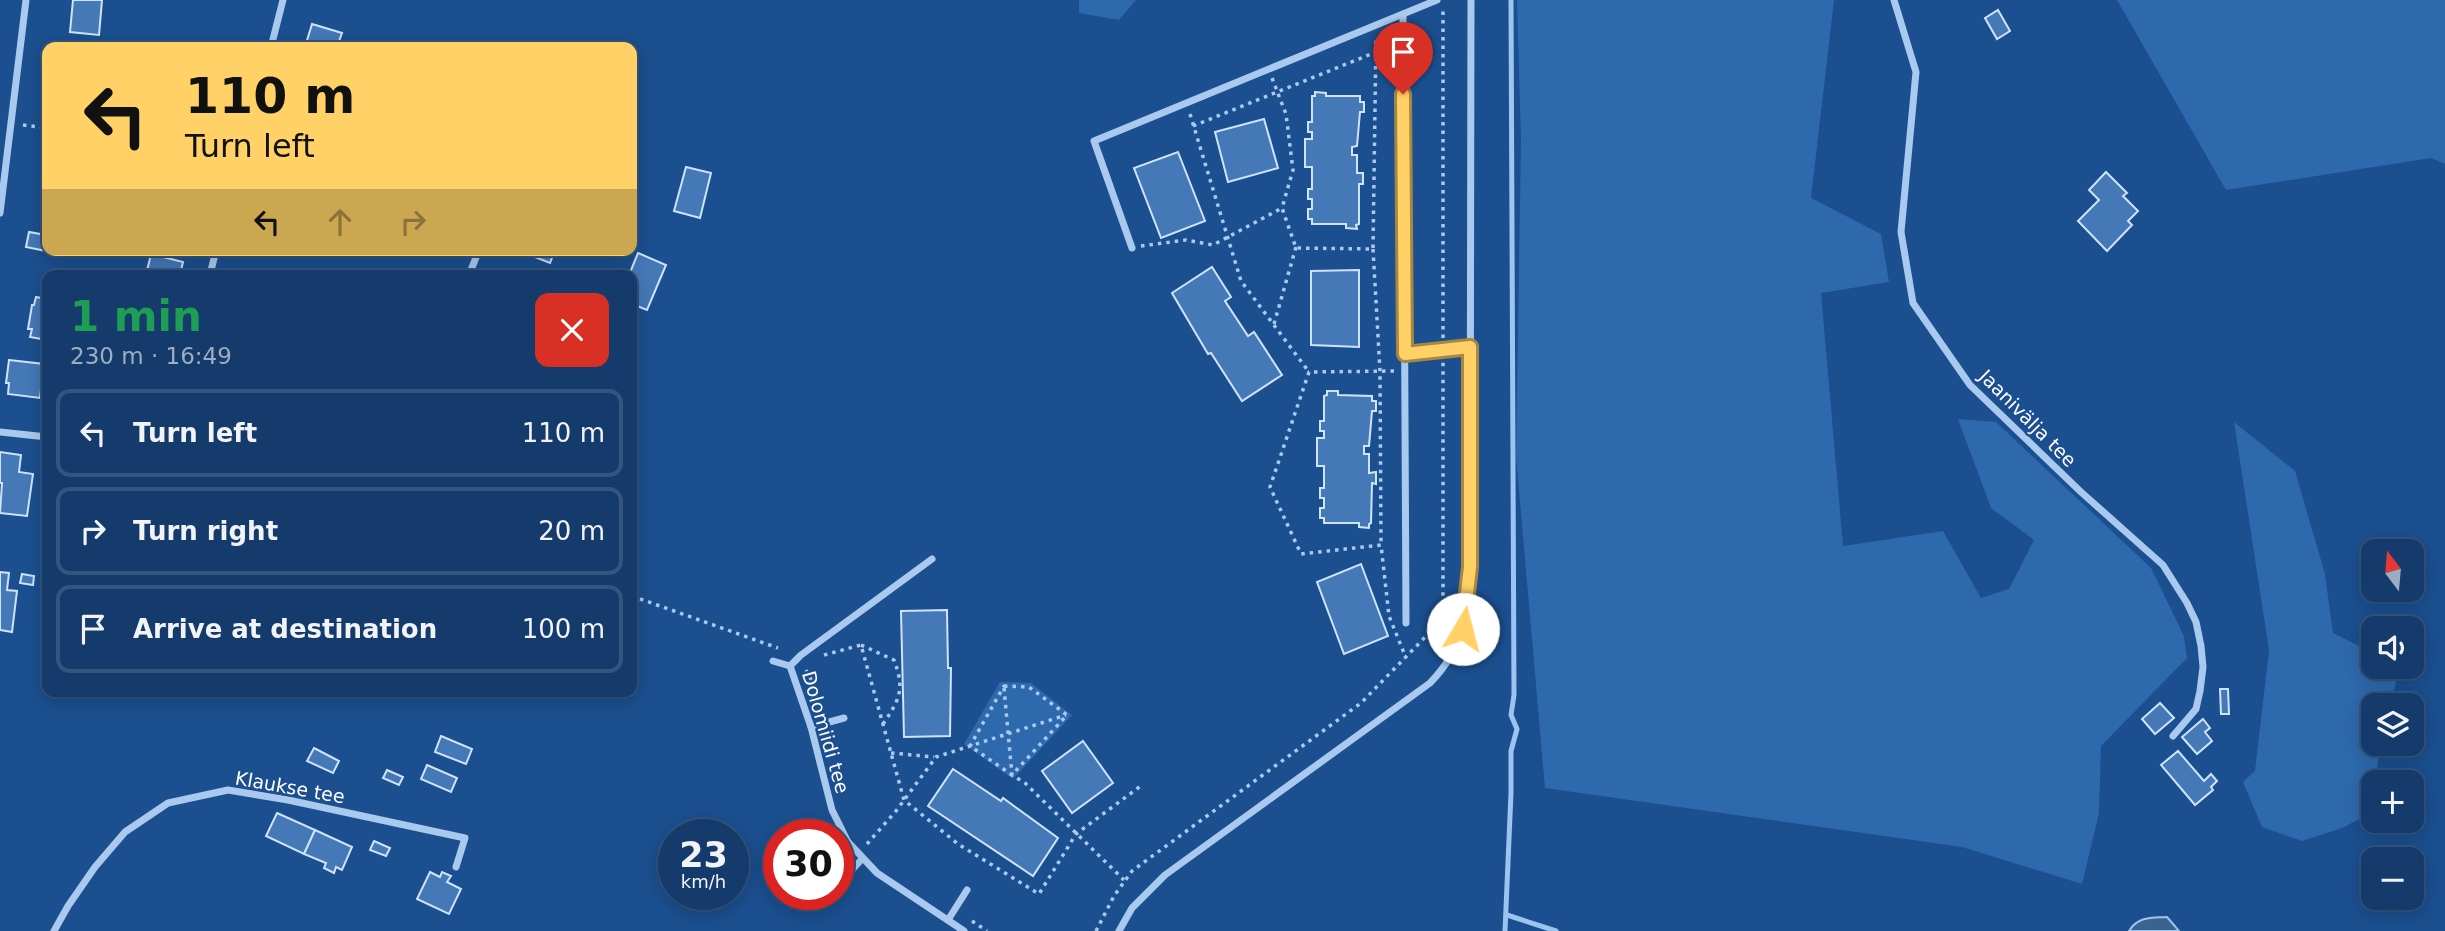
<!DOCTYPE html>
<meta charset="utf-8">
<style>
body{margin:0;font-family:"DejaVu Sans",sans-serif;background:#1d4271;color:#f1f3f6;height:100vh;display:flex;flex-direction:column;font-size:26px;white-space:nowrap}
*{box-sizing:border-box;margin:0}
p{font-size:23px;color:#9dadc1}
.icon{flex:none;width:38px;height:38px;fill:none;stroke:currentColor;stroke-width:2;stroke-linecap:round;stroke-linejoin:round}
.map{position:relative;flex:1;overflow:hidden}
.drawer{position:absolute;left:42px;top:270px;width:595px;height:427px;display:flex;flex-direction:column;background:#143b6b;border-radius:14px;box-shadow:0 4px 18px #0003,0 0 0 2px #33557e}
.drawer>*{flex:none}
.top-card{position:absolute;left:42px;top:42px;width:595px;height:214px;border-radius:14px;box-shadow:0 4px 18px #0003,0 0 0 2px #33557e;background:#ffd166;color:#111;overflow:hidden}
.needle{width:46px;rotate:344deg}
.controls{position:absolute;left:2361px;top:539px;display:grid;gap:14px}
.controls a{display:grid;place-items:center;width:63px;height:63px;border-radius:14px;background:#143b6b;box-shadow:0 4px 18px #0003,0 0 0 2px #33557e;font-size:35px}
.speed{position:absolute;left:658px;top:819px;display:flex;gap:14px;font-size:35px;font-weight:700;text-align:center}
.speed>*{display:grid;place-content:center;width:91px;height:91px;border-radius:50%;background:#143b6b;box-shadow:0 4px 18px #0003,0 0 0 2px #33557e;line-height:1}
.speed small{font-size:18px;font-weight:400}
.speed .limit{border:10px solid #d22;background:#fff;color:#111}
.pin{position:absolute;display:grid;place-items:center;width:60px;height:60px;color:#fff;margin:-72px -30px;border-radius:50% 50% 50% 0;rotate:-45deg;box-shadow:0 0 7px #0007}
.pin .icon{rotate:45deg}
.me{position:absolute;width:77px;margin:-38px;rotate:8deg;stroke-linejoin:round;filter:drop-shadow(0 0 5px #0008)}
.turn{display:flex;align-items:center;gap:24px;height:147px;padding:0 28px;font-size:32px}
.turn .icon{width:91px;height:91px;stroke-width:2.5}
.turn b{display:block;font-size:49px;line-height:60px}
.lanes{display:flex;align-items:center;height:66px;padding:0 28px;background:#0003;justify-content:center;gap:35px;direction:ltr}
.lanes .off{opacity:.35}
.round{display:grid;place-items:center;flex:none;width:74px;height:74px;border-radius:14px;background:#1d4271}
.overview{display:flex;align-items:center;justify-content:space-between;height:119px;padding:0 28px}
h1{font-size:42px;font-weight:700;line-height:52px;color:#1e9e55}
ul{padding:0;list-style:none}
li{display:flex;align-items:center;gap:21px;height:88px;margin:0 14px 10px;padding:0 14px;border:4px solid #33557e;border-radius:14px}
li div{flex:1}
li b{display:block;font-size:26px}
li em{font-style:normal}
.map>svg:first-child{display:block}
.green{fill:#2e69ad}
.water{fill:#3c6290;stroke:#9cc4f0;stroke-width:2}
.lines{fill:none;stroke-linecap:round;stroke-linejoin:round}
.stream{stroke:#9cc4f0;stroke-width:5}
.building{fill:#4478b7;stroke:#cfe3fa;stroke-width:2}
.path{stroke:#a9c9ee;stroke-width:3.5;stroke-dasharray:3.5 5;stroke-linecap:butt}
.minor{stroke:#a9c9ee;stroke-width:7}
.route-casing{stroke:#a68842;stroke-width:18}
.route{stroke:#ffd166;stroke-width:12}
.labels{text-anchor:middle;stroke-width:5;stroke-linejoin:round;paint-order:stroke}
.street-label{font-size:19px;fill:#fff;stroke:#1b4f8f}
</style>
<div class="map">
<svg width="2445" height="931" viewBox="0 0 2445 931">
<rect width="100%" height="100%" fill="#1b4f8f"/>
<g class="green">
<path d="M1079,0H1136L1119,20L1079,13Z"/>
<path d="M1517,0H1834L1811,198L1881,234L1889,282L1821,293L1843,546L1943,531L1981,598L2009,589L2034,540L1991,508L1958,419L1996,422L2151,568L2184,636L2187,658L2101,746L2099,813L2082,884L1962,847L1545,788L1516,456L1521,141Z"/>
<path d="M2117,0H2445V164L2431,158L2226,190Z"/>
<path d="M2234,422L2295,471L2325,574L2333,633L2373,653V667H2400L2390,705H2373V744H2381L2369,814L2342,828L2302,841L2262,827L2243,782L2255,771L2269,650Z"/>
<path d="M1000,682L1031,683L1072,715L1013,779L964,744Z"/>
</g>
<path class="water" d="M2167,917L2179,931H2129C2138,916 2152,918 2167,917Z"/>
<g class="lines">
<g class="stream">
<path d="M1507,915L1556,931"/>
<path d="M1505,931L1511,793V751L1517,729L1511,715L1514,695L1511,0"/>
</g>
</g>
<g class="building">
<path d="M73,0H102L99,35L70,32Z"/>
<path d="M1998,10L2010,31L1997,39L1985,18Z"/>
<path d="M312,24L342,33L337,47H305Z"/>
<path d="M1315,92L1326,93V96H1360V102H1364V112H1360L1357,146L1352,147V155H1357V173H1363V184H1359V224L1356,225L1357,229L1346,228V224H1312V219H1308V209H1312V199H1308V189H1312V167H1305V139H1312V132H1308V122H1312V96H1315Z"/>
<path d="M1264,119L1278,168L1228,182L1215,132Z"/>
<path d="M1178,152L1205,221L1161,238L1134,168Z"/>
<path d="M686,167L711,173L700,218L674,211Z"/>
<path d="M2106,172L2127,193L2123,196L2138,211L2128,221L2132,225L2107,251L2078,221L2099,200L2089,190Z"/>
<path d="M47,226L46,251L26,247L29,232L46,235Z"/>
<path d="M523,250H555L550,263L522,252Z"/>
<path d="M638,253L666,265L647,310L632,304V275H629Z"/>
<path d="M151,254L183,262L180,275H146Z"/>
<path d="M1212,267L1231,297L1225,301L1248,336L1254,332L1282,375L1242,401L1211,353L1208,354L1172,293Z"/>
<path d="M1359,270V347L1311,345V271Z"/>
<path d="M36,297L47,299V340L30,337L32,329H28L32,305H34Z"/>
<path d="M9,360L44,364L40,398L8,394L9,383H6Z"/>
<path d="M1327,391H1338V395L1372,396V401H1376V411H1372L1369,446H1364V454H1369V473L1376,472V484L1372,483L1371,523L1369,524V528L1359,527V523H1324V518H1320V508H1324V498H1320V488H1324V466H1317V438H1324V431H1320V421H1324V396L1327,395Z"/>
<path d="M0,452L21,455L19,472L33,474L27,516L0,513L2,483H0Z"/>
<path d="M1361,564L1388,636L1344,654L1317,582Z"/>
<path d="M0,572L9,573L7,590L17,591L12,632L0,630Z"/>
<path d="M22,574L34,576L33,585L20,583Z"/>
<path d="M947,610L948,668H951L950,736L904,737L901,611Z"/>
<path d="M2220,689H2228L2229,714H2221Z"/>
<path d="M2160,703L2174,718L2155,734L2142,719Z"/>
<path d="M2203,719L2210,728L2205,732L2212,741L2197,754L2182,737Z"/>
<path d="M441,736L472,749L466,764L435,752Z"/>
<path d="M1083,741L1113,783L1072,813L1042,771Z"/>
<path d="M314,748L339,761L333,773L307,761Z"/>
<path d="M2178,751L2204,781L2211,774L2217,781L2211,787L2213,790L2195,805L2161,765Z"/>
<path d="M427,765L457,778L451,792L421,779Z"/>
<path d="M953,769L1001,801L1003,798L1058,838L1033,876L928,806Z"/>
<path d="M387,770L403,777L399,785L383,778Z"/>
<path d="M277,813L315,830L304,854L266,836Z"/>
<path d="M315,830L352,847L342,870L336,867L334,873L324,868L326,863L304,854Z"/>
<path d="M374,841L390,848L386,856L370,850Z"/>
<path d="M430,872L440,877L442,872L451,876L447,882L461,889L449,914L417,899Z"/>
</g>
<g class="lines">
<g class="path">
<path d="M1272,78L1286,114L1293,170L1282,208L1296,248L1373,249L1376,38"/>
<path d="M1190,114L1241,281L1309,372"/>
<path d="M23,125L47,128"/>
<path d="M1193,126L1376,52"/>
<path d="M1141,246L1186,240L1213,245L1282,208L1283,211"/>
<path d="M1373,249L1380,371L1381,544"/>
<path d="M1274,324L1296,247"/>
<path d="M1443,338V10"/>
<path d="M1394,371L1309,372L1270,487L1301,554L1381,545L1389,616L1406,658"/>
<path d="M632,596L778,648"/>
<path d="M861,645L894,660C905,689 900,699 883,724"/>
<path d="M824,655L861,645L904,800L958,844L1039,894L1076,834L1142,785"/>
<path d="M806,670L813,683L819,708"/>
<path d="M1004,686L1029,687L1067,715L1012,775L970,746Z"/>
<path d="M1004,688L1012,775L1025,783L1124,880"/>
<path d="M891,753L934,757"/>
<path d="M867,844L896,811L936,757L1066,715"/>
<path d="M972,921L987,931"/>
<path d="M1096,931L1114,896L1132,871L1361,703L1435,627L1443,606V360"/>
</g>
<g class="minor">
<path d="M1894,0L1916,72L1901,232L1913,303L1970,385L2081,492L2163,565L2187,603L2196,622L2201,646L2203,667L2200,691L2196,709L2173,736"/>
<path d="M1403,16L1406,623"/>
<path d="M271,47L283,0"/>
<path d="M0,213L26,0"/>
<path d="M1132,248L1094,141L1437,0"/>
<path d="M210,275L216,250"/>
<path d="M469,275L479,250"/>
<path d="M1405,354L1470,347"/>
<path d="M0,432L47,437"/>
<path d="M773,661L790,666L811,727L832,810L848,842L877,873L964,931"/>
<path d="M790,666L801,655L932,559"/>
<path d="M811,727L844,718"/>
<path d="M838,885L862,859"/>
<path d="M948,920L967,890"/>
<path d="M54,931L68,906L95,867L125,832L168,803L228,790L288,800L465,838L456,867"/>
<path d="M1119,931L1132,908L1165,875L1430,683C1465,647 1467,615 1470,567L1471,0"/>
</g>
</g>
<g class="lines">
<defs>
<path id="route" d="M1403,94L1405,354L1470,347V567L1463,629"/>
</defs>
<use href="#route" class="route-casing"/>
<use href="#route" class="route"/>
</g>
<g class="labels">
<g class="street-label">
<text transform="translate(2028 418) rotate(45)" y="7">Jaanivälja tee</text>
<text transform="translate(826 732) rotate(74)" y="7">Dolomiidi tee</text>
<text transform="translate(290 787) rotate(10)" y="7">Klaukse tee</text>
</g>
</g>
</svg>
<div class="controls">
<a><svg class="needle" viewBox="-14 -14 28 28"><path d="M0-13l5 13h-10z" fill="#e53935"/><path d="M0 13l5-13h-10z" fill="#9dadc1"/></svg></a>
<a><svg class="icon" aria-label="sound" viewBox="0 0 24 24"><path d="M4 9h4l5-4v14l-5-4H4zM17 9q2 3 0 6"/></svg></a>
<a><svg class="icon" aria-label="layers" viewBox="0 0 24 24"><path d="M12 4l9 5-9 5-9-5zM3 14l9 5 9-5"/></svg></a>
<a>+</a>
<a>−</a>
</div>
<div class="speed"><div>23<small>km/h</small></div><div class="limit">30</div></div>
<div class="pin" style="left:1403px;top:94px;background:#d93025"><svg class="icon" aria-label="arrive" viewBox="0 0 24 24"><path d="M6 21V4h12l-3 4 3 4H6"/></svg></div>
<svg class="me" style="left:1463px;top:629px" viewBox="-20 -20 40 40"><circle r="19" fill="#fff"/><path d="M0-13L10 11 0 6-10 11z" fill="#ffd166"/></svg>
<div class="top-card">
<div class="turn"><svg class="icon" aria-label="left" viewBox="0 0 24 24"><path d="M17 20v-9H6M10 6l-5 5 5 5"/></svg><div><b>110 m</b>Turn left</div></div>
<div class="lanes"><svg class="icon" aria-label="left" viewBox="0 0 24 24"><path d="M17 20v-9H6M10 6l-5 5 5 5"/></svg><svg class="icon off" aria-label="ahead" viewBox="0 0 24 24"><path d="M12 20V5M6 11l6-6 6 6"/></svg><svg class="icon off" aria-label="right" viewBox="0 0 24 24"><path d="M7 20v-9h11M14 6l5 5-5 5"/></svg></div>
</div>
<section class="drawer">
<div class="overview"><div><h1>1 min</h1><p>230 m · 16:49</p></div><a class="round" style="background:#d93025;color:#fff"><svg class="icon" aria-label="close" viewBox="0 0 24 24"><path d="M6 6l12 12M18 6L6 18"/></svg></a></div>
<ul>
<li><svg class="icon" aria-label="left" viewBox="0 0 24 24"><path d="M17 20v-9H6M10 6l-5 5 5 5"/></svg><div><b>Turn left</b></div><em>110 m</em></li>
<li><svg class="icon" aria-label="right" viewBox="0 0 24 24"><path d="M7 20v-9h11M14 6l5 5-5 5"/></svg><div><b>Turn right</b></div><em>20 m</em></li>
<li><svg class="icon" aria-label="arrive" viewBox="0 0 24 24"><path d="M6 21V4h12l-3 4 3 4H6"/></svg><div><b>Arrive at destination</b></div><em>100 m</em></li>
</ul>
</section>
</div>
